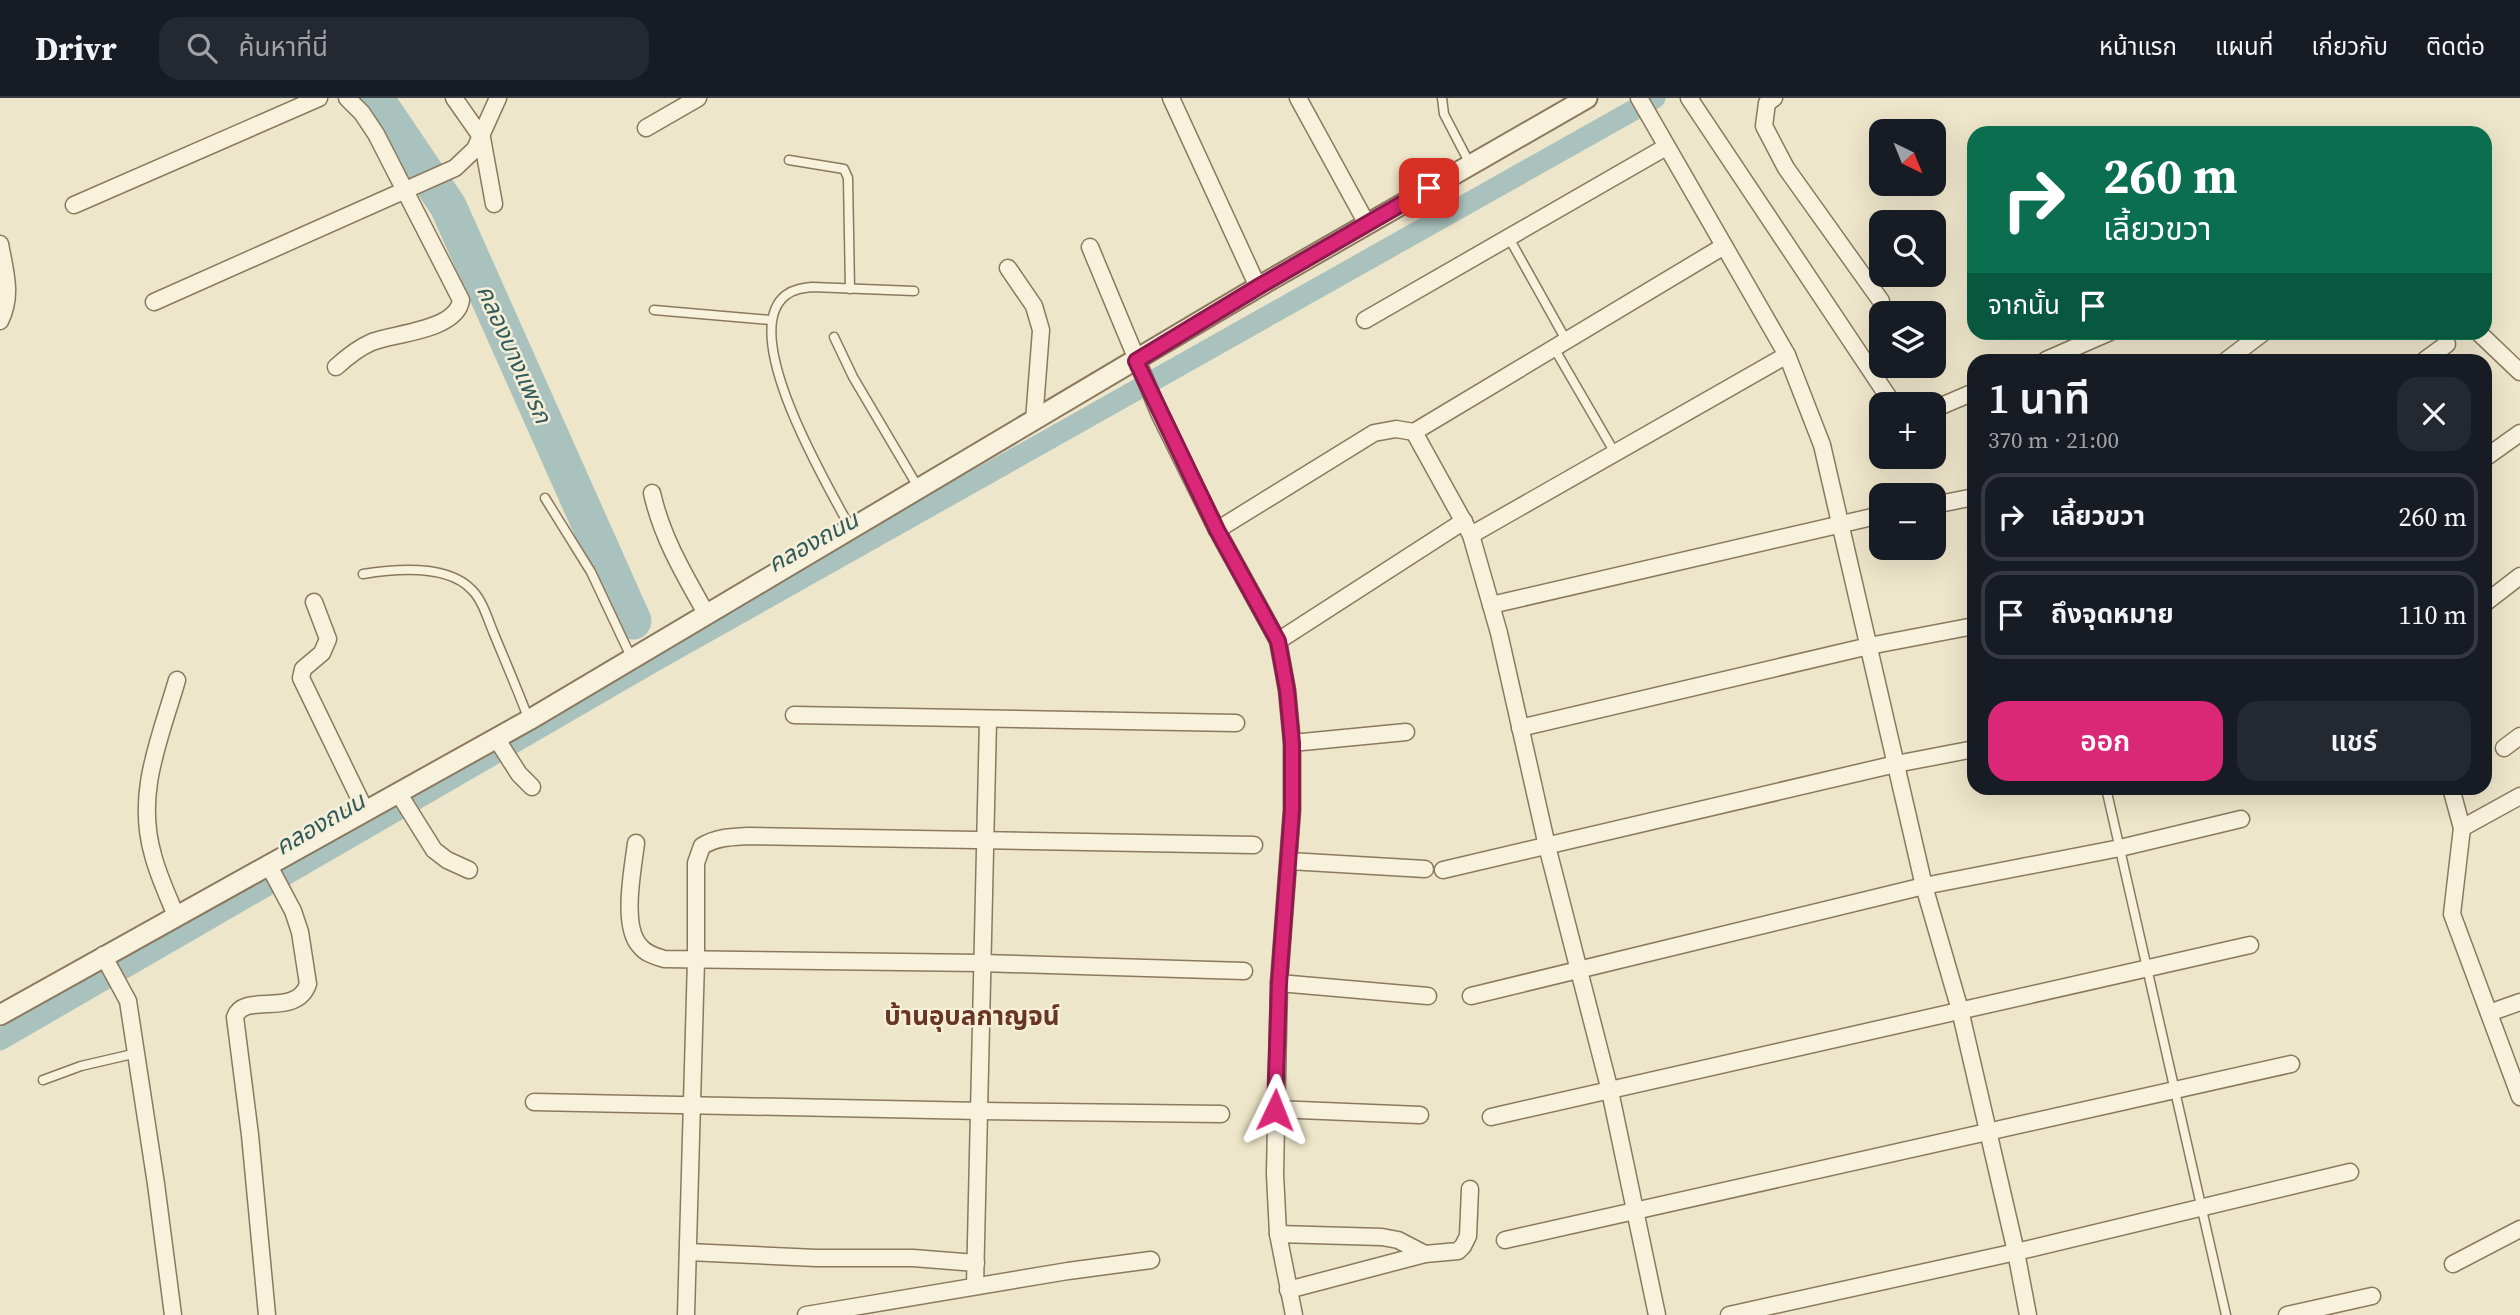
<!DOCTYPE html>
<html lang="th">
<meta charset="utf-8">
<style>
body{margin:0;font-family:"Source Serif 4","Noto Sans Thai",serif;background:#242831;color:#f1f3f6;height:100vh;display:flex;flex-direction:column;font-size:26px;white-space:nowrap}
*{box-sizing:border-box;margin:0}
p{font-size:23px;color:#9ea1a6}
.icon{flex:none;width:38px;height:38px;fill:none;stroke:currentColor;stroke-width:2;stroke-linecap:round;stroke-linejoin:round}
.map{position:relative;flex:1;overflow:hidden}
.drawer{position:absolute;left:1967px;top:256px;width:525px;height:441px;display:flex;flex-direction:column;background:#171b24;border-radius:21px;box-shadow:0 7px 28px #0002}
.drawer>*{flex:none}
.top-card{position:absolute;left:1967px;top:28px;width:525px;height:214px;border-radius:21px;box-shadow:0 7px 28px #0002;background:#0b6e4f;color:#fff;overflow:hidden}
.needle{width:46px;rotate:137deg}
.fabs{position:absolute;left:1869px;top:21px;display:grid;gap:14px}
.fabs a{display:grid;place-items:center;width:77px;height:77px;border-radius:14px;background:#171b24;box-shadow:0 7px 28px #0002;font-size:35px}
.pin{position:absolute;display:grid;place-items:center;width:60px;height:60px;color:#fff;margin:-30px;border-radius:14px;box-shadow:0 4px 10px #0006}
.me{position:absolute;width:77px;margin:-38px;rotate:2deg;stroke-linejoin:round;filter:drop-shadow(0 0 5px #0008)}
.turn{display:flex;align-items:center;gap:24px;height:147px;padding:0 21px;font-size:32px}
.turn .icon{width:91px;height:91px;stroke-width:2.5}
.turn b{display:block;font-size:49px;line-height:60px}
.then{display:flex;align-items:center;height:66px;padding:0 21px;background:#0003;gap:14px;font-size:26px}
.round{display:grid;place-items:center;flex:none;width:74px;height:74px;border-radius:21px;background:#242831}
.summary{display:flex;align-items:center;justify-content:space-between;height:119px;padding:0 21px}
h1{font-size:42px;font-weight:600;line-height:52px}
.button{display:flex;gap:14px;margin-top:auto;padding:14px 21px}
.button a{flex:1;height:80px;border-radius:21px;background:#db2777;color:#fff;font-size:28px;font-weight:600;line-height:80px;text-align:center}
.button a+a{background:#242831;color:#f1f3f6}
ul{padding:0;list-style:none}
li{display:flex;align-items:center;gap:21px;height:88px;margin:0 14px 10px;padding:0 7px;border:4px solid #363941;border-radius:21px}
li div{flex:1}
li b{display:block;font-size:26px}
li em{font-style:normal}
header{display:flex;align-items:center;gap:42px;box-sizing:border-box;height:98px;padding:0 35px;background:#171b24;border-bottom:2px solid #363941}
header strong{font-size:33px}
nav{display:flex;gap:38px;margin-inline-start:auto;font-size:24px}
.search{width:490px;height:63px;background:#242831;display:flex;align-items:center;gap:18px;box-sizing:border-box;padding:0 24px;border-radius:21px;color:#9ea1a6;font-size:26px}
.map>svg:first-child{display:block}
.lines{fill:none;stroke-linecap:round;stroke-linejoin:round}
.canal{stroke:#aac2bd;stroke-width:21}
.river{stroke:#aac2bd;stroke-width:37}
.service-casing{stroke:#8a795e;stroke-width:11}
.minor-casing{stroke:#8a795e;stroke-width:19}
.tertiary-casing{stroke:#8a795e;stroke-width:23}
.service{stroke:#f8f2dd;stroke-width:8}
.minor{stroke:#f8f2dd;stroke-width:16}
.tertiary{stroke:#f8f2dd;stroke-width:19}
.route-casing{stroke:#8e194d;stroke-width:18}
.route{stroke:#db2777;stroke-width:12}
.labels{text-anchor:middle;stroke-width:5;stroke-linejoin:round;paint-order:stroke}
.water-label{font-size:24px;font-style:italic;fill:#315a5a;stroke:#f5efd9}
.quarter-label{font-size:26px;font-weight:bold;fill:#673522;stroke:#f5efd9}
</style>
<header>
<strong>Drivr</strong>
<div class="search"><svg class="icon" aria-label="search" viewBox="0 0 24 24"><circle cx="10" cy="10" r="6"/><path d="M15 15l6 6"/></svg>ค้นหาที่นี่</div>
<nav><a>หน้าแรก</a><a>แผนที่</a><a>เกี่ยวกับ</a><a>ติดต่อ</a></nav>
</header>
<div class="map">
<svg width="2520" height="1217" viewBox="0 0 2520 1217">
<rect width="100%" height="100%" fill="#eee6ca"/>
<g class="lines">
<path class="canal" d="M0,942L655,563L1655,0"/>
<path class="river" d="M375,0L448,108L633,523"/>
<defs>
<g id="service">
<path d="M1442,0L1444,16L1470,66"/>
<path d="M789,62L844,71L848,80L850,191"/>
<path d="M1509,140L1566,242"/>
<path d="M654,212L771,222"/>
<path d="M834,239L853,279L918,389"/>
<path d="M1554,250L1615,355"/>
<path d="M545,400L591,474L632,561"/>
<path d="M851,431C829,390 736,235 786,197C794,191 803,190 812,189L914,193"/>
<path d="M363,476C394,471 448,466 472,492C483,503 488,522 494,536C506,565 518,593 529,622"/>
<path d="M2106,690L2226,1217"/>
<path d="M43,982L81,968L137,955"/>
</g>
<g id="minor">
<path d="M454,0L482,40L494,106"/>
<path d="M1171,0L1258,189"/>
<path d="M1298,0L1367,126"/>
<path d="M1639,0L1787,257L1822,347L1924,788L1960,912L2016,1154L2028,1217"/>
<path d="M1689,0L1893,306"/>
<path d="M1774,0L1767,5L1764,28L1786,70L1881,203"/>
<path d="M646,30L698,0"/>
<path d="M74,107L319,0"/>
<path d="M0,146C5,173 13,198 0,223"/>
<path d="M1090,149L1160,317L1217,432L1278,543L1287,592L1292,645V712L1279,885L1275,1076L1278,1136L1294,1217"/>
<path d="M1008,170L1034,208L1041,232L1034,323"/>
<path d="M154,204L455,70L475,51L498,0"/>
<path d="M1365,222L1666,49"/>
<path d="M2478,234L2520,274"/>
<path d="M2046,262L2110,234"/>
<path d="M2227,262L2264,234"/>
<path d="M2425,262L2447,246"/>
<path d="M336,269C347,259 358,250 372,244C396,235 457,232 461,202L376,36L362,15L347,0"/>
<path d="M1934,311L1974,294"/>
<path d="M1414,334L1471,437L1499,535L1547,748L1610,993L1657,1217"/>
<path d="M2485,360L2520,335"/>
<path d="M652,395C662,440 685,478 707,517"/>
<path d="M1934,407L1974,399"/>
<path d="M1217,432L1374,335L1396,331L1414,334L1724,148"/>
<path d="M1471,437L1787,257"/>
<path d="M314,504L328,541L322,555L303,571L301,580L366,714"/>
<path d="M2485,505L2520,478"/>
<path d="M1491,507L1881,417"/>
<path d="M1278,543L1464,423"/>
<path d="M794,617L1236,625"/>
<path d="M1520,630L1869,548L1974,528"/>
<path d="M496,640L519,676L532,689"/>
<path d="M1292,645L1406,634"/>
<path d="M2504,650L2520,638"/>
<path d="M2451,690L2462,730L2452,816L2520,999"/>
<path d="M399,696L434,752L447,762L469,772"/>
<path d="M2462,730L2520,698"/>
<path d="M636,745C633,771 621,828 640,848C646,856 655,858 664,861L981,865L1244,873"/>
<path d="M1289,763L1425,771"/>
<path d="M1443,772L1896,666L1974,651"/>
<path d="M176,818C168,798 158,777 153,757C135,695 160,641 177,582"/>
<path d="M103,857L128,903L156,1086L173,1217"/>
<path d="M1279,885L1428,898"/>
<path d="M1471,898L1924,788L2120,750L2241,721"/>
<path d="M2489,915L2520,904"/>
<path d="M534,1004L981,1013L1221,1016"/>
<path d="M1275,1011L1420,1017"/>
<path d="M1491,1019L2250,847"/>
<path d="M1278,1136L1382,1139L1398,1142L1425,1156"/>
<path d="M1505,1142L2291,966"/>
<path d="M688,1154L816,1160H913L976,1165"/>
<path d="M2453,1166L2520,1131"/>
<path d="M975,1188L988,622"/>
<path d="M1288,1192L1425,1156L1458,1153L1463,1148L1468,1138L1470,1091"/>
<path d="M267,1217L250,1037L235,919C244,893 296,921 308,886L300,834L293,813L268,766"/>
<path d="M686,1217L696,862V765L702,748C717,739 731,739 748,738L1254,747"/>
<path d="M806,1217L1068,1173L1151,1162"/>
<path d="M1729,1217L2016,1154L2350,1074"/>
<path d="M2287,1217L2372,1198"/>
</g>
<path id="tertiary" d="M0,917L529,622L1258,189L1587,0"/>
</defs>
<use href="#service" class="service-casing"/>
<use href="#minor" class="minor-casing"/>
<use href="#tertiary" class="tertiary-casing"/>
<use href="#service" class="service"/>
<use href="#minor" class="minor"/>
<use href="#tertiary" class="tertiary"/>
</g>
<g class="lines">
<defs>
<path id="route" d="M1275,1012L1279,885L1292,712V645L1287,592L1278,543L1217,432L1136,263L1258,189L1429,90"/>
</defs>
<use href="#route" class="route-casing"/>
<use href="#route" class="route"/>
</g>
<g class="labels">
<g class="water-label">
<text transform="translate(514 256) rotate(66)" y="8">คลองบางแพรก</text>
<text transform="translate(813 444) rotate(-29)" y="8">คลองถนน</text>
<text transform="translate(320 726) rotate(-30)" y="8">คลองถนน</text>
</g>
<g class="quarter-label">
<text x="972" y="927">บ้านอุบลกาญจน์</text>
</g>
</g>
</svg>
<div class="fabs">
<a><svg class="needle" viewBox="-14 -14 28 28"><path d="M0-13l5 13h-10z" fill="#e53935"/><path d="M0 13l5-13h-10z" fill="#9ea1a6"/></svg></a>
<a><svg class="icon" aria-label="search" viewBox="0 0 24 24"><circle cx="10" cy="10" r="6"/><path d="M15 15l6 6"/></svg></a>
<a><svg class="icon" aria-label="layers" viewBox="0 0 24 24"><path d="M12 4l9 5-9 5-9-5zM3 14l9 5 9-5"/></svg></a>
<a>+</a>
<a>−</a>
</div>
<div class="pin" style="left:1429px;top:90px;background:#d93025"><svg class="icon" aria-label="arrive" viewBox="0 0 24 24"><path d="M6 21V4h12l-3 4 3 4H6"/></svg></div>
<svg class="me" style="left:1275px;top:1012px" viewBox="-20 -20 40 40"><path d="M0-17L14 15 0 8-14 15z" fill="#db2777" stroke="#fff" stroke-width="4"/></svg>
<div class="top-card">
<div class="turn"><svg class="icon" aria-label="right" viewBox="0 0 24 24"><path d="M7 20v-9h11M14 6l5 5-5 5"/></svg><div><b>260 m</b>เลี้ยวขวา</div></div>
<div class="then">จากนั้น<svg class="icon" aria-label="arrive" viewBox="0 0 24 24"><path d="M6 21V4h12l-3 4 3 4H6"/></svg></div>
</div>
<section class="drawer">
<div class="summary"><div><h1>1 นาที</h1><p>370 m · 21:00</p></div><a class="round"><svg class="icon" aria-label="close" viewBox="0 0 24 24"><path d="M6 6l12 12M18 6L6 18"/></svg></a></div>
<ul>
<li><svg class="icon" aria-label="right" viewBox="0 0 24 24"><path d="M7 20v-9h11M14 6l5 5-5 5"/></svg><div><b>เลี้ยวขวา</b></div><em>260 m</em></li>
<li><svg class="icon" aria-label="arrive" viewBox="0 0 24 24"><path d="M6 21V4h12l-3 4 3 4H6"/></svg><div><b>ถึงจุดหมาย</b></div><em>110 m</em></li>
</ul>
<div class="button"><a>ออก</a><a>แชร์</a></div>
</section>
</div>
